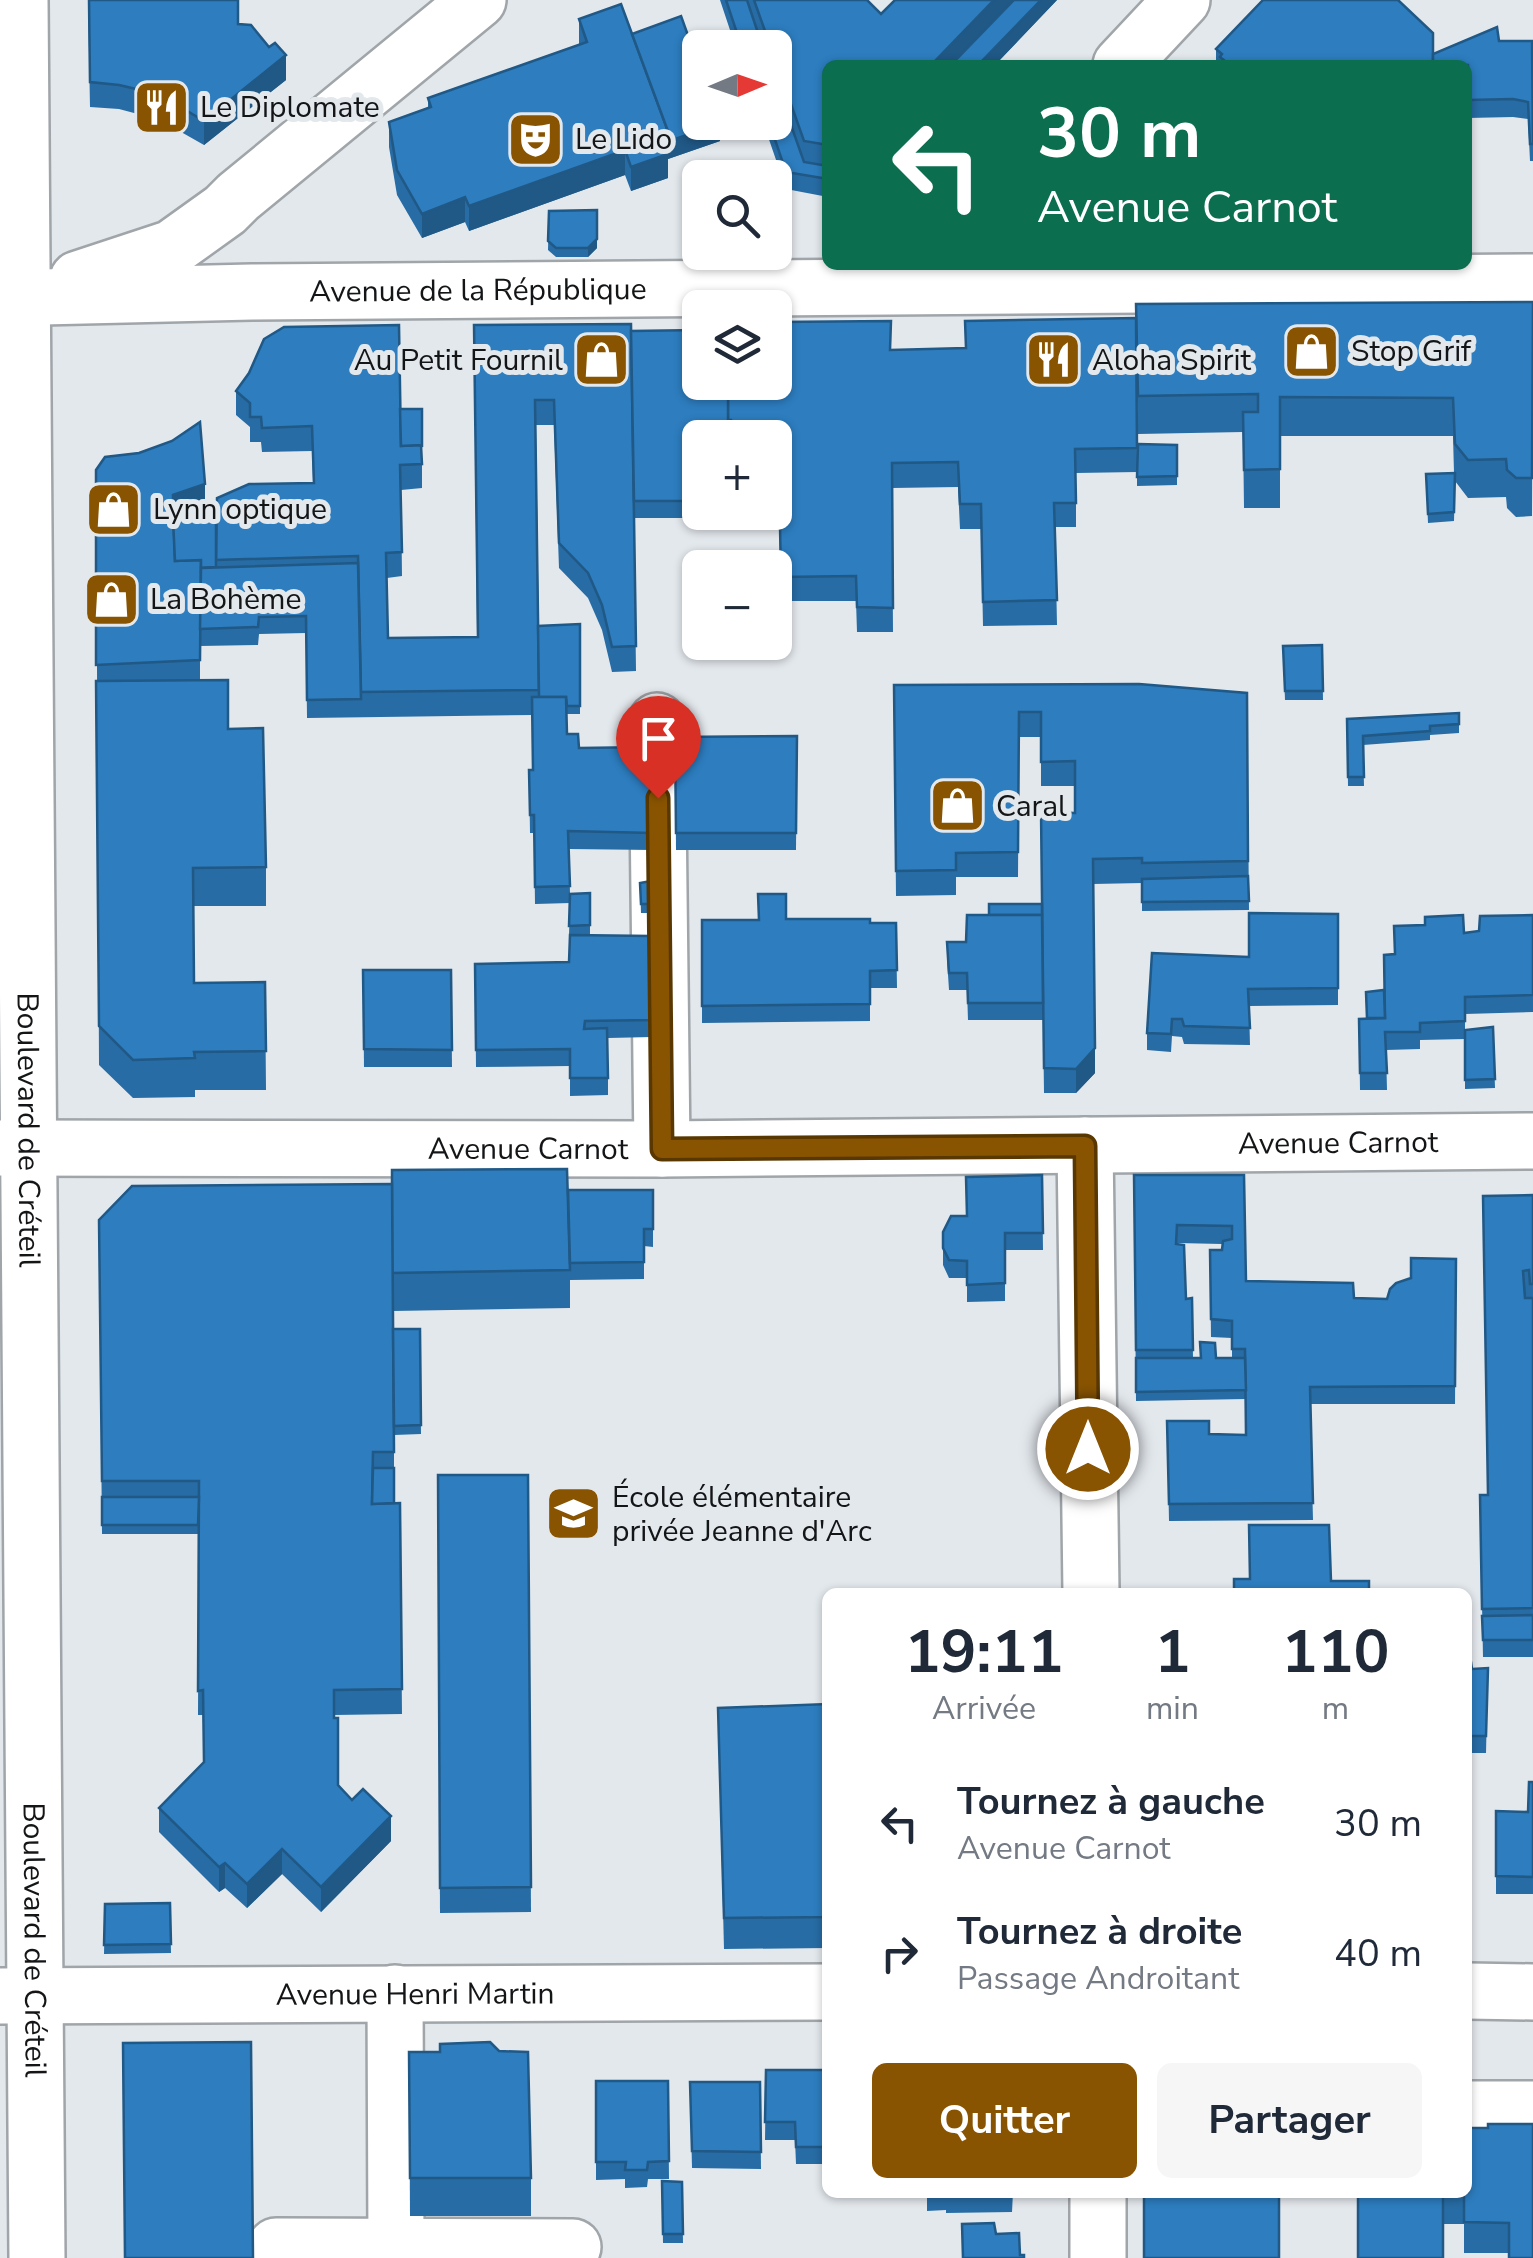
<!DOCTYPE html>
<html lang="fr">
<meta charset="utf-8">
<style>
body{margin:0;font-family:"Nunito Sans",sans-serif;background:#f6f6f7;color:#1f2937;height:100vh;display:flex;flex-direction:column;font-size:38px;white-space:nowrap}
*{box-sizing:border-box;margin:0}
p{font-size:32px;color:#747a83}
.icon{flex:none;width:55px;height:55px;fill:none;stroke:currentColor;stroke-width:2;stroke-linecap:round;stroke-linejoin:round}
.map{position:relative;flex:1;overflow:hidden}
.panel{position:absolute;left:822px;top:1588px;width:650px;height:610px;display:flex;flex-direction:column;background:#fff;border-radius:15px;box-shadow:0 2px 8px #0004}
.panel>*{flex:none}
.top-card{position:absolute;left:822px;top:60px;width:650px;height:210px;border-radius:15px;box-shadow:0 2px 8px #0004;background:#0b6e4f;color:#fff;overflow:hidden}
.needle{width:65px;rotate:88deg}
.controls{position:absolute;left:682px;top:30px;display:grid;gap:20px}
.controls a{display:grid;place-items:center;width:110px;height:110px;border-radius:15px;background:#fff;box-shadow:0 2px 8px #0004;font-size:50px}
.pin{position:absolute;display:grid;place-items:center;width:85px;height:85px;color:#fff;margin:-102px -42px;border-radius:50% 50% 50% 0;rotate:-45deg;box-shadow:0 0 10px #0007}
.pin .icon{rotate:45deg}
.me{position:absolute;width:110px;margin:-55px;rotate:0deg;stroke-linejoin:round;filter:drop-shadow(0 0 8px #0008)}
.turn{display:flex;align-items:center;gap:35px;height:210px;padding:0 50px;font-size:45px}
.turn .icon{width:130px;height:130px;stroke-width:2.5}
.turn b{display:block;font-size:70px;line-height:85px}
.eta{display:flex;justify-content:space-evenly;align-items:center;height:170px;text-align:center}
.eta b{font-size:60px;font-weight:700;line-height:70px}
.cta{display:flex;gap:20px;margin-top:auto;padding:20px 50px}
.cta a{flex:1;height:115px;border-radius:15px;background:#895402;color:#fff;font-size:40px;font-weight:700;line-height:115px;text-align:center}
.cta a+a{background:#f6f6f7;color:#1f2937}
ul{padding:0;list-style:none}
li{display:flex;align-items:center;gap:30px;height:130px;padding:0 50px}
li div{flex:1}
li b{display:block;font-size:38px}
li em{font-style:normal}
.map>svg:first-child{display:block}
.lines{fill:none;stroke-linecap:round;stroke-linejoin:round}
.minor-casing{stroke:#a0a5aa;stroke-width:60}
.major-casing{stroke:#a0a5aa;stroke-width:60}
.minor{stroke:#fff;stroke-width:55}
.major{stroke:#fff;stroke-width:55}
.wall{fill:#276ca4;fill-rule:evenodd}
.shaded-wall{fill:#205886}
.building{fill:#2d7dbf;stroke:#205886;stroke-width:2.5}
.route-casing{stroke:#593701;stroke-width:25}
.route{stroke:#895402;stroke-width:18}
.labels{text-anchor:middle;stroke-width:10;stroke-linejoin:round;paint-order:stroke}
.poi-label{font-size:30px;fill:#131517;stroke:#e3e8ed;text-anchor:start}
.street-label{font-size:30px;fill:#131517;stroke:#e3e8ed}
</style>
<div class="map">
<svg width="1533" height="2258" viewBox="0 0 1533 2258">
<rect width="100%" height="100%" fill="#e3e8ed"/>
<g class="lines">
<defs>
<g id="minor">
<path d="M1121,65L1182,0"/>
<path d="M78,279L172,248L225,210L238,197L478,0"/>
<path id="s1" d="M0,298L252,292L1533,282"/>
<path d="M657,721L662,1149"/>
<path d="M1085,1145L1091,1592"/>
<path id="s2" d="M0,1148L662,1149L1533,1141"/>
<path d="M1468,1991L1533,1992"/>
<path d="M395,1993L396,2246"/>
<path id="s3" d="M0,1996L828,1992"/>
<path d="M1468,2109H1533"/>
<path d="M1098,2192V2258"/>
<path d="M276,2246L573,2247"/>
</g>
<g id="major">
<path id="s4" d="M20,0L37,2258"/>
</g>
</defs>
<use href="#minor" class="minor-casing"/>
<use href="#major" class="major-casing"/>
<use href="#minor" class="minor"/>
<use href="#major" class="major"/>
</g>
<g class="wall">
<path d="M88,0L238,24L286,80L204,145L167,124L149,117L119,109L90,107Z"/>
<path d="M720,0H867L881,14L1057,0L995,65H828V197L786,189L763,122H775V48H736Z"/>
<path d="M579,19L632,34L720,141L668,159V178L631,191L625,175L469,231L465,222L422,238L397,195L389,147V122L428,108V98L579,45Z"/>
<path d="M1499,41L1533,57V161H1530L1528,119L1513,117L1468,118V65H1216V49L1433,54Z"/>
<path d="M597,210V248L588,257H556L548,250L549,211Z"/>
<path d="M1533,302L1532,516L1516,517L1507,508L1506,497L1468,498L1455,481L1454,521L1428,523L1426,474L1454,473L1453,436H1280V508H1244L1243,432L1138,434L1136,363L1137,457L1177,445V485L1137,486V472L1076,473V527H1055L1057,625L983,626L981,529H960L958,487L892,488L893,632H857L856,601H781L779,501H775V438H700V512H732V518H634L636,671L612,672L602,630L588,598L559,568L554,425H536L539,641L580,624V714H567V734L652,833V850L569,849L570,894L590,893V934L569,935L570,903L535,904L534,833H530L529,770H533L532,715L307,718L306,633L259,634L258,645L200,646V680L228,729L266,867V906H194V983L265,982L266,1090H195V1097L133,1098L99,1065L96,470L205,508L177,518L216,514L313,483L312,451L262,452L261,442H250V427L236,415V391L400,409H422V488L401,490L402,576L387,578L388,638L477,637L474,325L631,331L891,350L965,348V321L1136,318Z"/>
<path d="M1322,645L1323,700H1285L1283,646Z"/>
<path d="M894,685L1247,693L1249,910L1142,911V883L1093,884L1095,1073L1076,1093H1044L1043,1020H968L967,990H949L947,959V942H966L989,915L1042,904L1075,813V786H1041V737H1019L1018,877H956V895L896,896Z"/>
<path d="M1459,713V733L1430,735V740L1363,745L1364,786H1348L1347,719Z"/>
<path d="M797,736L796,850H676L675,737Z"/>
<path d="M651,881V913H641L640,883Z"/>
<path d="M1338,914V1005L1249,1006L1250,1045L1184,1044L1182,1037L1172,1036L1171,1052L1147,1050V1033L1249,957Z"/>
<path d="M1533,915V1012L1465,1014V1030L1493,1027L1495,1088L1465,1089V1039L1420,1040V1049L1386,1050L1387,1090H1360L1359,1019L1366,1018L1384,990L1464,933L1479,931Z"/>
<path d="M786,919L896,923L897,988H870V1021L702,1023V920Z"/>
<path d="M651,936L652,1037L608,1038V1095L570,1096V1066L476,1067L475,964L569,962Z"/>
<path d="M363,970H451L452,1067H364Z"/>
<path d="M1042,1175L1043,1250H1005V1301L967,1302V1278H949L943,1265V1232L966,1216Z"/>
<path d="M1134,1175H1244L1246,1281L1354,1298L1387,1299L1456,1259L1455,1404H1310L1313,1520L1169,1521L1167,1421L1209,1434L1246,1435V1399L1136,1401ZM1177,1243L1222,1244V1250H1210L1211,1337L1232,1338V1358H1216L1200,1342V1358H1193L1192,1298L1186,1299Z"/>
<path d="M568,1190H653V1247L644,1246V1279L570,1280V1308L393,1311V1379L420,1329L421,1434L394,1435V1503H400L402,1714L334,1715L338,1785L391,1841L321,1912L282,1874L247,1908L225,1888L219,1892L159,1832V1808L204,1762L203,1715H198L199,1509L198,1534H102L99,1220Z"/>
<path d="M1533,1195V1657H1483L1480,1495H1487Z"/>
<path d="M438,1475H528L531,1912L440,1913Z"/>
<path d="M1468,1662L1472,1669L1488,1668L1486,1753H1468Z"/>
<path d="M828,1704V1948L724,1949L718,1708Z"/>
<path d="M1533,1782V1894H1496V1811L1528,1812Z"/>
<path d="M170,1903L171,1953L104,1954L105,1904Z"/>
<path d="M409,2052L531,2178V2216H410Z"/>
<path d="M766,2070H828V2181H826L825,2164H796L795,2140H765Z"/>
<path d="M596,2081H668L669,2179H648L647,2187L625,2188V2179L596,2180Z"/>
<path d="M690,2082H760L761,2169L692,2168Z"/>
<path d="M1533,2124L1509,2253H1464V2224H1443L1358,2192H1468L1488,2128Z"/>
<path d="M662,2181L682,2182L683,2243H663Z"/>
<path d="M927,2192H1013L1012,2212L946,2213V2210L927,2211Z"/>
</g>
<g class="shaded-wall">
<path d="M994,0H1031L968,65H931Z"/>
<path d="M1041,0H1057L995,65H978Z"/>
<path d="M286,55V80L204,145V121Z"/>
<path d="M720,124V141L668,159V178L631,191V167L663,136Z"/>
<path d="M625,150V175L469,231V206Z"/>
<path d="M465,197V222L422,238V214Z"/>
<path d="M597,239V248L588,257V248Z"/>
<path d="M205,484V508L173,519V495Z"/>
<path d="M1095,1048V1073L1076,1093V1069Z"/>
<path d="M391,1816V1841L321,1912V1887Z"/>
<path d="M282,1849V1874L247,1908V1884Z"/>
<path d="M225,1863V1888L219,1892V1867Z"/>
</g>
<g class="building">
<path d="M89,0H238V24L251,25L269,47L275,43L286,55L204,121L167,99L149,92L119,85L90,82Z"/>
<path d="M726,0H747L763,48H742Z"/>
<path d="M754,0H867L881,14L895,0H994L931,65H828V145L804,141L775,59V48H771Z"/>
<path d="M1014,0H1041L978,65H951Z"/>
<path d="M1263,0H1398L1433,33V65H1230L1220,57L1222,54L1216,49Z"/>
<path d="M621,4L669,134L663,136L668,154L631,167L625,150L469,206L465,197L422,214L397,170L389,122L431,107L428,98L587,42L579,19Z"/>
<path d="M681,16L700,69V122L720,124L669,141V134L632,34Z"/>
<path d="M1497,27L1499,41H1532L1533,144H1530L1528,102L1513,99L1468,100V65H1433V54Z"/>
<path d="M775,80L804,162L828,166V179L786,172L769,122H775Z"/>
<path d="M597,210V239L588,248H556L548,241L549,211Z"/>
<path d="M1533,302L1532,478H1516L1507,470L1506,459L1468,460L1455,444L1453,398L1280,397V469L1244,470L1243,412H1258V394L1138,396L1136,304Z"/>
<path d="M1136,318L1137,448L1075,449L1076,503H1054L1057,600L983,602L981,504H960L958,462L892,463L893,608L857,607L856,576L781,577L779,476H775V438H732L731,420H728V382H775V322L891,321L890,350L966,348L965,321Z"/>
<path d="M631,324L636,646L612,647L602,605L588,573L559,543L554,400H535L539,690L361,692L358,556L216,560L217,498L249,484L314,483L312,426L262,428L261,417H250V403L236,391L249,373L264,339L284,327L399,325L401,446L421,445L422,464L400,465L402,552L386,553L388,638L478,637L474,325Z"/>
<path d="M700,330V382H728V427H731V438H700V501H634L631,331Z"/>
<path d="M400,409H422V447L421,445L401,446Z"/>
<path d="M200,422L205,484L173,495V503L175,561L201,560L200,660L96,665V470L105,457L139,453L172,441Z"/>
<path d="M1138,444L1177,445V476L1137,477Z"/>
<path d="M1455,473L1454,512L1428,514L1426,474Z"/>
<path d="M216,514V567L201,568V573V560L175,561L173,519Z"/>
<path d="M358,563L361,699L307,700L306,616L259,617L258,627L200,629L201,568Z"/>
<path d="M580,624V706H567L566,697H539L538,626Z"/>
<path d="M1322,645L1323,691H1285L1283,646Z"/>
<path d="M228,680V729L263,728L266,867L193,868L194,983L265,982L266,1051L194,1052L195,1058L133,1060L99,1026L96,681Z"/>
<path d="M1139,684L1247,693L1248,861L1142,863V858L1093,859L1095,1048L1076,1069L1044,1068L1041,812L1075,813V761L1041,762V712H1019L1018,852L956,853V870L896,871L894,685Z"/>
<path d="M532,697H566L567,734H578L579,748L649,747L652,833L568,831L570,886L535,887L534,815H530L529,770H533Z"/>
<path d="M1459,713V724L1430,726V731L1363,736L1364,777H1348L1347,719Z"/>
<path d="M797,736L796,833H676L675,737Z"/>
<path d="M1248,876L1249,901L1142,902V879Z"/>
<path d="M651,881V904H641L640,883Z"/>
<path d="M590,893V925L569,926L570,894Z"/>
<path d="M758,894H786V919H870V923H896L897,970L870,971V1004L702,1006V920H759Z"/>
<rect x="989" y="904" width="53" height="11"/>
<path d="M1249,913L1338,914V988L1248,989L1250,1028L1184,1026L1182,1019H1172L1171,1034L1147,1033L1152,953L1249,957Z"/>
<path d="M967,915H1042L1043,1003H968L967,973H949L947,942H966Z"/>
<path d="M1463,915L1464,933L1479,931L1480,916L1533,915V995L1465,997V1021L1420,1023V1032H1385L1387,1073H1360L1359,1019L1385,1018L1384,955L1395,954L1394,926L1425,925V917Z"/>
<path d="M570,935L651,936L652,1020L585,1021L584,1029L607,1028L608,1078H570V1049L476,1050L475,964L569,962Z"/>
<path d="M363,970H451L452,1050L364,1049Z"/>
<path d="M1384,990L1385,1018H1367L1366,992Z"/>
<path d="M1493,1027L1495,1079L1465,1080V1030Z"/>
<path d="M567,1169L570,1270L392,1273V1170Z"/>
<path d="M1042,1175L1043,1233H1005V1283L967,1285V1261L949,1260L943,1248V1232L951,1216H967L966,1177Z"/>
<path d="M1134,1175H1244L1246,1281L1353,1283L1354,1298L1387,1299L1390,1289L1396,1283L1411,1278V1258L1456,1259L1455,1386L1310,1387L1313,1503L1169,1504L1167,1421H1209V1434L1246,1435L1245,1349H1232V1321L1211,1319L1210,1250H1222L1223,1241L1232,1239V1226L1177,1225L1176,1244L1184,1245L1186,1299L1192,1298L1193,1350H1136Z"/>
<path d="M392,1184L394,1452H373L372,1504L400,1503L402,1689L334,1690V1718H338V1785L352,1800L363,1789L391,1816L321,1887L282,1849L247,1884L225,1863L219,1867L159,1808L204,1762L203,1690L198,1691L199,1481H102L99,1220L132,1186Z"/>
<path d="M568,1190H653V1229H644V1262L570,1263Z"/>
<path d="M1533,1195V1284H1530L1529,1270L1523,1271L1525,1298H1533V1608L1482,1609L1480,1495H1488L1483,1196Z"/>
<path d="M393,1329H420L421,1425L394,1426Z"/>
<path d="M1200,1342L1215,1343L1216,1358H1245L1246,1390L1136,1392V1358H1201Z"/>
<path d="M373,1468H394V1503L372,1504Z"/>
<path d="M438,1475H528L531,1887L440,1888Z"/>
<path d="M102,1497H199L198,1525H102Z"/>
<path d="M1249,1525H1329L1331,1581H1369V1592H1234V1579H1250Z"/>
<path d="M1533,1615V1640H1483L1482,1616Z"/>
<path d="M1468,1662H1471L1472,1669L1488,1668L1486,1736H1468Z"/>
<path d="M828,1704V1917L724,1918L718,1708Z"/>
<path d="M1529,1782H1533V1877L1496,1876V1811L1528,1812Z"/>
<path d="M170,1903L171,1944L104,1945L105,1904Z"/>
<path d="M251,2042L253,2258H125L123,2043Z"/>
<path d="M490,2042L499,2051L528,2052L531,2178H410L409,2052H440V2044Z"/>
<path d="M766,2070H828V2163H826L825,2147H796L795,2122H765Z"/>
<path d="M596,2081H668L669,2161L648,2162L647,2170H625L626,2162H596Z"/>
<path d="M690,2082H760L761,2152L692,2151Z"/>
<path d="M1488,2124H1533V2258H1509V2223L1464,2222V2193H1443V2258H1358V2192H1468V2128H1488Z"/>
<path d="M662,2181L682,2182L683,2234H663Z"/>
<path d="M927,2192H1012V2195L946,2196V2193L927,2194Z"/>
<rect x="1144" y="2192" width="135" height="66"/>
<path d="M994,2223L996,2234L1019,2233L1020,2255H1024V2258H963L962,2224Z"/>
</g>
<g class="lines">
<defs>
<path id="route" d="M658,798L662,1149L1085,1146L1088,1449"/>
</defs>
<use href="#route" class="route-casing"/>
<use href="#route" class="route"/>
</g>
<defs>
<symbol id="restaurant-square" viewBox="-11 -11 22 22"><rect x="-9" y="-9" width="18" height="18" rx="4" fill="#895402" stroke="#e3e8ed"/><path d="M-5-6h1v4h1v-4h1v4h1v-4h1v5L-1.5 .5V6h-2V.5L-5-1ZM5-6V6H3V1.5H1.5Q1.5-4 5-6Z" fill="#fff"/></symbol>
<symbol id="theatre-square" viewBox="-11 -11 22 22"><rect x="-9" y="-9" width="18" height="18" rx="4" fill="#895402" stroke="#e3e8ed"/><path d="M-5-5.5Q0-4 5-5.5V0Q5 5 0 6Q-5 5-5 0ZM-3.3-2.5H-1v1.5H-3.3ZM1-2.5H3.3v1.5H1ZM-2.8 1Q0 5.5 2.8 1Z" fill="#fff"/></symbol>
<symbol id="shop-square" viewBox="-11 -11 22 22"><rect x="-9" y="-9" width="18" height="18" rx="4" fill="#895402" stroke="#e3e8ed"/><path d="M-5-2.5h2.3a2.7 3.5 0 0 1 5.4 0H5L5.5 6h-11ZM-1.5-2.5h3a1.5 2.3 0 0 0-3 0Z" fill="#fff"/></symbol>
<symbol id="school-square" viewBox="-11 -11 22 22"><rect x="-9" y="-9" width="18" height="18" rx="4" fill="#895402" stroke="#e3e8ed"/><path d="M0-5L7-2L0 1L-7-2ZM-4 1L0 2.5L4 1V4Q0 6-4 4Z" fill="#fff"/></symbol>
</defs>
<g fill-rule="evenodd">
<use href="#restaurant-square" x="130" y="76" width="63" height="63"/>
<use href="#theatre-square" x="504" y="108" width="63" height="63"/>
<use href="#shop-square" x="1280" y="320" width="63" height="63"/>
<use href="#shop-square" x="570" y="328" width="63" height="63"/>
<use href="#restaurant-square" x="1022" y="328" width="63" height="63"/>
<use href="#shop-square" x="82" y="478" width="63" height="63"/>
<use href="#shop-square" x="80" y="568" width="63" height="63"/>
<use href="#shop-square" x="926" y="774" width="63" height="63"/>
<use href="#school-square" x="542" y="1482" width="63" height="63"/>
</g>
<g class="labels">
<g class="poi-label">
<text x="200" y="117">Le Diplomate</text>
<text x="575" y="149">Le Lido</text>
<text x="1351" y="361">Stop Grif</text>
<text x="563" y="370" text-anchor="end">Au Petit Fournil</text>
<text x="1092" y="370">Aloha Spirit</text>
<text x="153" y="519">Lynn optique</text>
<text x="150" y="609">La Bohème</text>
<text x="996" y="816">Caral</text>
<text x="612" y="1507">École élémentaire<tspan x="612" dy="34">privée Jeanne d'Arc</tspan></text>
</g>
<g class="street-label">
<text dy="10" stroke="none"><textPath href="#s1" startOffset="478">Avenue de la République</textPath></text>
<text dy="10" stroke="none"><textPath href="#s4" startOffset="1130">Boulevard de Créteil</textPath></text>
<text dy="10" stroke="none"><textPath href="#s2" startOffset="1338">Avenue Carnot</textPath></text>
<text dy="10" stroke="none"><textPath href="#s2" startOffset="528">Avenue Carnot</textPath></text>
<text dy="10" stroke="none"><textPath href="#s4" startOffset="1940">Boulevard de Créteil</textPath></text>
<text dy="10" stroke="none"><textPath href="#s3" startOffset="415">Avenue Henri Martin</textPath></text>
</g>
</g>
</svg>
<div class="controls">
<a><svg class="needle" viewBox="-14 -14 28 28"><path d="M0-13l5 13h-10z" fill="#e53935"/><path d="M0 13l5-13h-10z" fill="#747a83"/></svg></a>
<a><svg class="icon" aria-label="search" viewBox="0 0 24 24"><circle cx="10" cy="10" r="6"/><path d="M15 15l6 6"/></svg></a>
<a><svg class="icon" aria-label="layers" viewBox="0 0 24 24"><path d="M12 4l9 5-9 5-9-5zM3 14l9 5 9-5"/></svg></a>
<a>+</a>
<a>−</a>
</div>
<div class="pin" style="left:658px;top:798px;background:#d93025"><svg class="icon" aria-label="arrive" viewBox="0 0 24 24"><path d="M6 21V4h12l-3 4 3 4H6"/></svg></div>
<svg class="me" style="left:1088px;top:1449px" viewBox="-20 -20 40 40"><circle r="17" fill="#895402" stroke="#fff" stroke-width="3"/><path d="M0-11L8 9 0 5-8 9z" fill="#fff"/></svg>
<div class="top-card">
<div class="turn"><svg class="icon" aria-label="left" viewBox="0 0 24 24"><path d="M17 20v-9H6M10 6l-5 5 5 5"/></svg><div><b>30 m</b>Avenue Carnot</div></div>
</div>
<section class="panel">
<div class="eta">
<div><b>19:11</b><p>Arrivée</p></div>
<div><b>1</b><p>min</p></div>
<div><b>110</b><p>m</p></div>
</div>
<ul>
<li><svg class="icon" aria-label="left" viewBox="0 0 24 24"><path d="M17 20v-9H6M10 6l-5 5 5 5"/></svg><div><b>Tournez à gauche</b><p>Avenue Carnot</p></div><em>30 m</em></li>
<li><svg class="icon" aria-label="right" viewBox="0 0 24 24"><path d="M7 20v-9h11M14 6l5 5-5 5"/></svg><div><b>Tournez à droite</b><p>Passage Androitant</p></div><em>40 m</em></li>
</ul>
<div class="cta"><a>Quitter</a><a>Partager</a></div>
</section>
</div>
